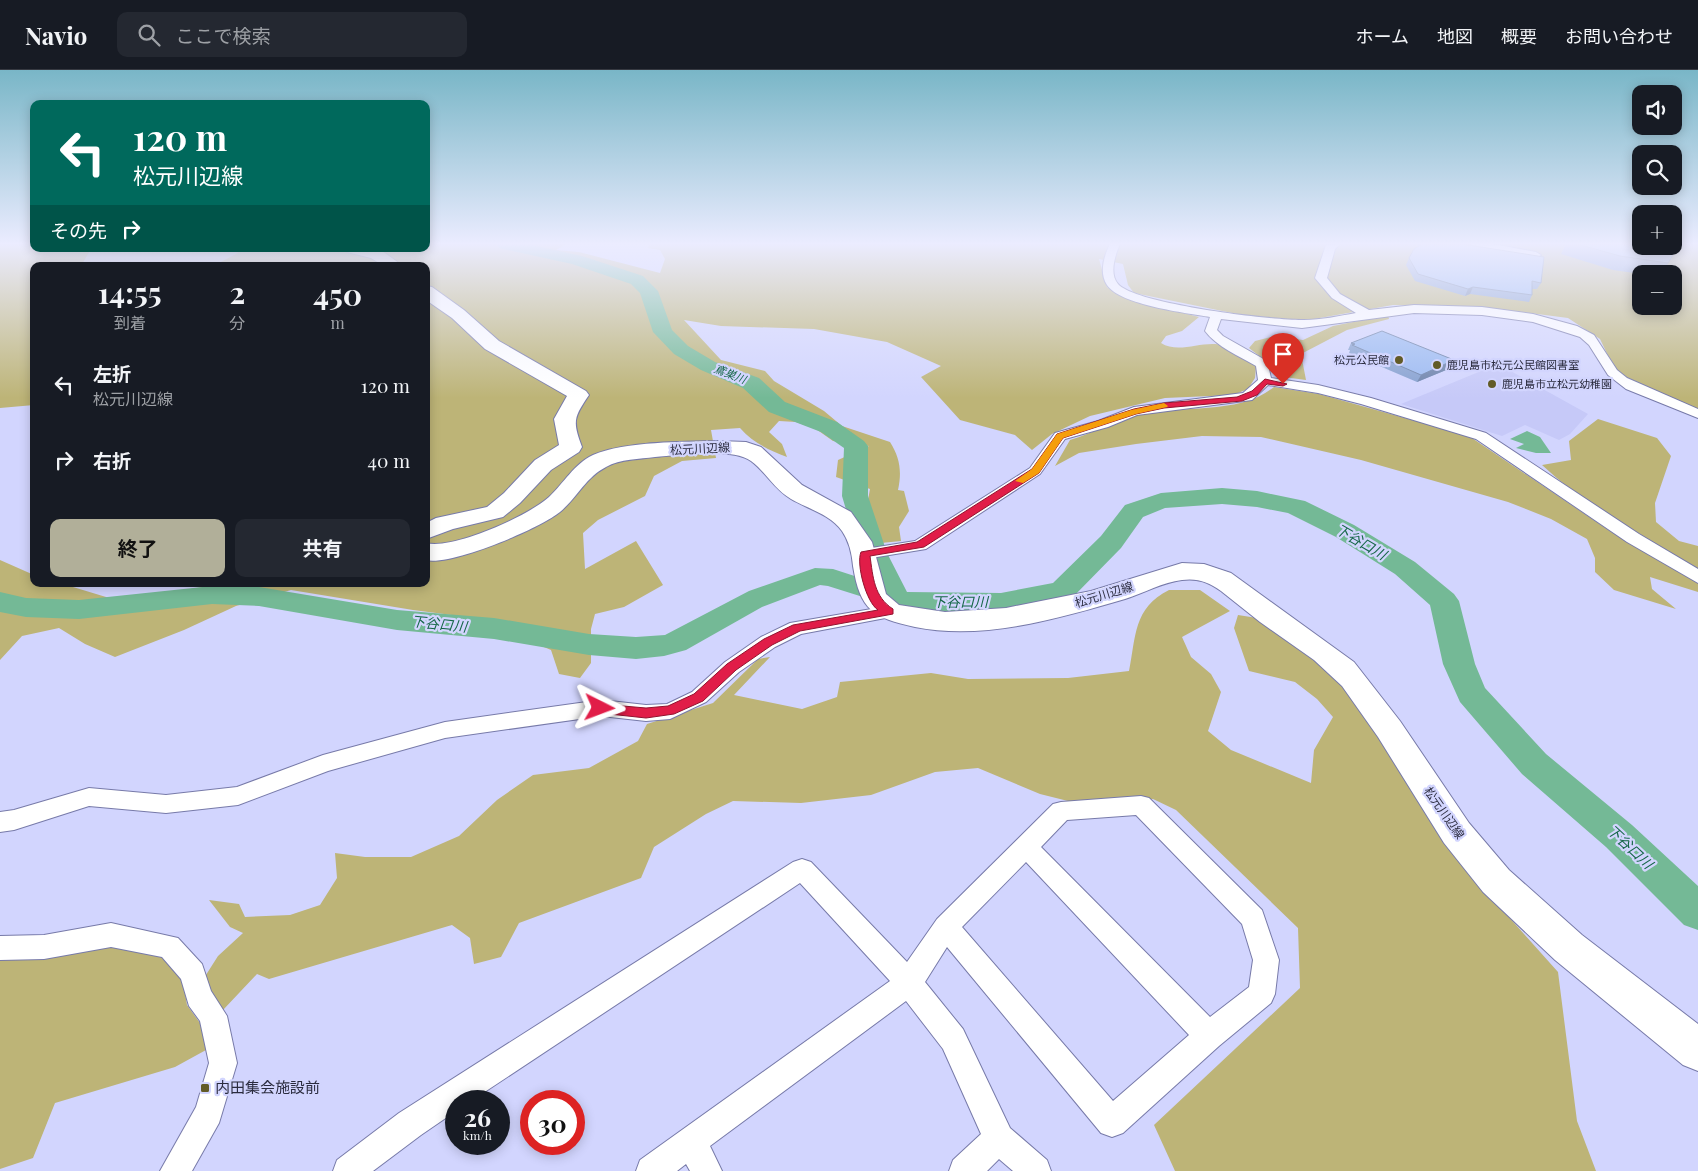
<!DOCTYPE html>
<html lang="ja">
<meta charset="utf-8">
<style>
body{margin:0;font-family:"Playfair Display","Noto Sans JP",serif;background:#242831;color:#f1f3f6;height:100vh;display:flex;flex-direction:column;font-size:19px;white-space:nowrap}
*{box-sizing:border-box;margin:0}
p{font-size:16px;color:#9ea1a6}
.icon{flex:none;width:28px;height:28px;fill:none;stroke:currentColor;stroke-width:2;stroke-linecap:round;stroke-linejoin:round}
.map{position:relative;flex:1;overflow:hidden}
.details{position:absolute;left:30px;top:192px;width:400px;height:325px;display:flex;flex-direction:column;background:#171b24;border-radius:10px;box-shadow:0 2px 12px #0003}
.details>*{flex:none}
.top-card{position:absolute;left:30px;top:30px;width:400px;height:152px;border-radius:10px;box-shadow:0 2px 12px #0003;background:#00695c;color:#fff;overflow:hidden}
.buttons{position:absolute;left:1632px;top:15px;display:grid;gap:10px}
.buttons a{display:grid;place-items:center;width:50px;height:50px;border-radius:10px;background:#171b24;box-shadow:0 2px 12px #0003;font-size:25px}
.speed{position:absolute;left:445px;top:1020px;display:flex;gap:10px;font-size:25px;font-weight:700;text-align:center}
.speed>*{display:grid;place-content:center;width:65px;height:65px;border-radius:50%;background:#171b24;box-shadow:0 2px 12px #0003;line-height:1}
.speed small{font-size:12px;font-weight:400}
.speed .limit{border:8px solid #d22;background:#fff;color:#111}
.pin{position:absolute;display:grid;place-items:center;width:42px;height:42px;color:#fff;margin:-51px -21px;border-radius:50% 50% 50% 0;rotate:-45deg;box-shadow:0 0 5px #0007}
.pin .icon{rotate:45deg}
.me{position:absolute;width:55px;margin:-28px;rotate:93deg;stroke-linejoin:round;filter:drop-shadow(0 0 4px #0008)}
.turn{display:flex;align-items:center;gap:18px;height:105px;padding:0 20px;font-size:22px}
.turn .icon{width:65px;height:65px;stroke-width:2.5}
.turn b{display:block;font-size:35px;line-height:42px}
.then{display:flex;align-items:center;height:48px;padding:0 20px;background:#0003;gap:10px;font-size:19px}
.eta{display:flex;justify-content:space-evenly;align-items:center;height:85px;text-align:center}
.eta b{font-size:30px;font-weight:700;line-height:35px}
.action{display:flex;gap:10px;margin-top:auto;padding:10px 20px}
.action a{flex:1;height:58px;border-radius:10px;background:#b1af99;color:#111;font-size:20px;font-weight:700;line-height:58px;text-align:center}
.action a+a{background:#242831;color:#f1f3f6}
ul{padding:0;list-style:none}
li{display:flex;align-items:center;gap:15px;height:75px;padding:0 20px}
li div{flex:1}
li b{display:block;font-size:19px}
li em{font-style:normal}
header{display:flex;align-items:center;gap:30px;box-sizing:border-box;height:70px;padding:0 25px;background:#171b24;border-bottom:1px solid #363941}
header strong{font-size:24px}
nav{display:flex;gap:28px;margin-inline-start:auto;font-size:18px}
.search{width:350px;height:45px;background:#242831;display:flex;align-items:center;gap:12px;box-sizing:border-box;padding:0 18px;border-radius:10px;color:#9ea1a6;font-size:19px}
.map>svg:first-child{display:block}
.built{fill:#c6c9f8}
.green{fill:#bdb477;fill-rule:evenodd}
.water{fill:#74b996}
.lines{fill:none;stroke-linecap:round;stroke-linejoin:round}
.river{fill:#74b996;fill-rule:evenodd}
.minor-casing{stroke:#777aa9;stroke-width:2}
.secondary-casing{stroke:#777aa9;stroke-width:2}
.minor{fill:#fff;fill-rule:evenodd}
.secondary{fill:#fff;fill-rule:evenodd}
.wall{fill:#85a0cf}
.shaded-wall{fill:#6c82a9}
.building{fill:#9bbaf1;stroke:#6c82a9}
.route{fill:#e11d48;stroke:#92132f}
.slow{fill:#f59e0b}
.poi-dot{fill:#625b27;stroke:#d2d5fe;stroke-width:2}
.labels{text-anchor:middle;stroke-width:4.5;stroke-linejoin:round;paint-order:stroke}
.far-poi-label{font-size:11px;fill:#2b2c3f;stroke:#d2d5fe;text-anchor:start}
.far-water-label{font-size:11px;font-style:italic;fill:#156747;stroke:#d2d5fe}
.street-label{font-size:12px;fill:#2b2c3f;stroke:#d2d5fe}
.water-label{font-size:14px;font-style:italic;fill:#156747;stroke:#d2d5fe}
.near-poi-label{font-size:15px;fill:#2b2c3f;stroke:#d2d5fe;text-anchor:start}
</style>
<header>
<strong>Navio</strong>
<div class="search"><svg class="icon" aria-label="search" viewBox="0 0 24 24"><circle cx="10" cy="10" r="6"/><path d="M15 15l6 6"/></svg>ここで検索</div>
<nav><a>ホーム</a><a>地図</a><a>概要</a><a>お問い合わせ</a></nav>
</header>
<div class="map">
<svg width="1698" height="1101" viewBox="0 0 1698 1101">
<rect width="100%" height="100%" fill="#d2d5fe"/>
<path class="built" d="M1498,294L1588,344L1570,364L1559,370L1525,355L1502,366L1401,334Z"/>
<g class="green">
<path d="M0,174H34V179H91L82,194L83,196H34V335L0,338Z"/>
<path d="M426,174H566L556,180L579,182L660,203L665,189L660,180L648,178L650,174H1641V176H1674V174H1698V339L1650,321L1616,302L1600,269L1568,248L1482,237L1393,235L1297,252L1237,244L1134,223L1128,215L1123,194L1099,189L1107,217L1119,225L1137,231L1199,247L1182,261L1166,266L1161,273C1177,283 1197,273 1215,274C1226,275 1249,290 1256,297L1255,308L1248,319L1233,325L1165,328L1090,346L1052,364L1032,380L1015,365L960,350L921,307L941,296L887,272L814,259L721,256L684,250L721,290L765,301L774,311L824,341L842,356L890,372C900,388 902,401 898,420L904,421L909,441L899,457L901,471L881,473L868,430L870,419L836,407L838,390L869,376L833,371L816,359L796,352L779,351L769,362L782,374L787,387C769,380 753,373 740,358L711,360L716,388L682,391L654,406L645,426L598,450L583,463L585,499L636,471L663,515L624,537L595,544L591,559V593L580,608L559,604L551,580L475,548L413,540L291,520L236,536L184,560L115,587L85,574L59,558L22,566L0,590V490L34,505V514H63L116,530L224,514H426V196H213L238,183L236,179H426ZM1641,204H1674V236H1641Z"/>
<path d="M1388,245L1389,249L1347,260L1301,284L1306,310L1276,306L1271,295L1249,278L1255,271L1275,266L1303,270L1333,256Z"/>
<path d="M1274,317L1319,324L1469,366L1613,463L1698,513V522L1650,507L1652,519L1676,539L1614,520L1595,502V488L1587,469L1551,449L1508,432L1361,390L1261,367L1202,366L1136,374L1079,383L1055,396L1070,370C1093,363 1115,351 1138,345C1182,334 1239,346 1274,317Z"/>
<path d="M1598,349L1657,368L1671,386L1655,433L1656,452L1679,471L1698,476V501C1644,469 1588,438 1542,395L1571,390L1569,371Z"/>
<path d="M1169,520H1200L1230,541L1182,567L1191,587L1211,604L1221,622L1208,661L1231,680L1311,713L1314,680L1333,647L1317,629L1295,612L1249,601L1234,558L1238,545L1257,548L1326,598L1356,632L1500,837L1558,902L1577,1051L1596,1101H1175L1154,1055L1300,918L1298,858L1176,740L1153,729L1096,738L1040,724L978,698L935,702L871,725L801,733L733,731L706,744L654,777L641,808L519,853L501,887L474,894L470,868L452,855L269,909L257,904L223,940L208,924L204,908L218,886L243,863L230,857L209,830L239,834L245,847L290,845L320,835L337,808L335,783L365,787H411L459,766L497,730L533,705L589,698L638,671L647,654L713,633L758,589L770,587L734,625L802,639L837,627L840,612L931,603L968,609L1068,608L1129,601C1136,567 1133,538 1169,520Z"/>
<path d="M106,875L161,887L183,910L187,935L200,953L206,980L175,997L55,1033L33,1088L0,1099V889Z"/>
</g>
<path class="water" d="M1527,361L1540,367L1551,383H1536L1516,378L1524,374L1510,369Z"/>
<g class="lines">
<path class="river" d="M497,174H527L582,186L643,206L658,221L672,260L688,276L715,292L759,308L785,332L837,352L864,371L868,376V426L887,483L907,522L1001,523L1053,513L1101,466L1125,435L1161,423L1222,418L1257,421L1305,431L1354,455L1415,492L1454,524L1459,531L1475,594L1485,618L1546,684L1632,755L1698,816V860L1684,855L1606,777L1522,704L1460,632L1443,594L1430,535L1395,504L1336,467L1288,443L1257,437L1222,434L1165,438L1143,447L1121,478L1072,528L1001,543L908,542L886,535L877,519L873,525L863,527L828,516L820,515L762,537L686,580L664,586L636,589L589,585L494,569L397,560L259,536L212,534L79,549L26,547L0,542V522L26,528L79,530L212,516L259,517L397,540L494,548L589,564L636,567L665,565L749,521L815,498L833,499L873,512L859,483L842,426L844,378L821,362L769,342L743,318L701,300L674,284L653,262L640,223L631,214L572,194L499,178Z"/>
<defs>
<g id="minor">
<path d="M1110,174H1120C1115,185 1109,204 1118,214C1135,234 1275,251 1304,250C1321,250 1339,246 1356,243L1332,228L1315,208L1326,175L1340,174L1335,179L1327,208L1340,224L1369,240L1414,235L1482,237L1533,244L1577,256L1594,265L1617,300L1627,308L1698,339V348L1626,319L1608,305L1589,275L1580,267L1533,252L1482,245L1414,243L1302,258L1221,249L1217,260L1223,266L1267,291L1271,308L1318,315L1371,328L1486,363L1639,464L1698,499V513L1627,472L1476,369L1361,334L1318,323L1268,315L1252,330L1137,345L1108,357L1065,369L1040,404L926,479L865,489L859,488L856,484L859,480L915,471L1030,398L1055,363L1098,351L1134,337L1243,323L1258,310L1256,296C1239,286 1217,277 1205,261L1210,247C1187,243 1120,235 1107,215C1099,203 1104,186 1110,174Z"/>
<path d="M1471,174H1493L1536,182L1541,185L1536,188L1476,177Z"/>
<path d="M889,536L896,538L898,542L896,546L801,564L775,577L739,602L706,632L670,649L646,651L601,646L445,668L328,701L238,735L166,743L89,736L14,760L0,762V742L14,740L89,718L166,725L237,717L323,685L445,652L601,630L646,635L667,634L692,622L725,592L761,567L790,553Z"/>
<path d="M1141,726L1149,728L1262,840L1279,890L1275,924L1271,933L1219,976L1123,1063L1112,1067L1101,1063L947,877L925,912L963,959L1010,1058L1047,1090L1051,1101H1013L999,1089L987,1101H949L953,1090L981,1064L943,979L906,931L710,1076L722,1101H690L686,1094L677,1101H636L640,1090L890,911L800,813L471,1031H456V1041L421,1065L373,1101H333L337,1090L399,1043L793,792L802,789L811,792L907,892L937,849L1053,734L1061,732ZM1136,745L1242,854L1253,890L1249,917L1210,947L1041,777L1067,750ZM1026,792L1189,965L1113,1031L962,857Z"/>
<path d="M111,853L178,868L202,894L211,921L227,946L237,993L219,1053L192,1101H160L196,1037L209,993L200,951L189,936L181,909L162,887L111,877L44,889L0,890V866L44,865Z"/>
</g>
<g id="secondary">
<path d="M344,179L382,181L403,196H384L371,188L347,182Z"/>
<path d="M426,216L432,217L464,240L499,271L586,321L589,325C574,347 572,351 582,377L579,382L551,400L520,433L503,447L453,459L426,469V453L436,448L487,437L504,423L535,390L559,375L554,349L567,326L485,279L452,248L426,230Z"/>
<path d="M719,371L746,372L761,377L802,415L851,442L872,472L886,524L899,535L945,542L1006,538L1091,521L1182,493L1204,494L1231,503L1354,592L1400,651L1469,753L1509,800L1582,865L1698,954V1001L1683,995L1555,890L1483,822L1444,773L1378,667L1342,616L1314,590L1260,552L1221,521C1208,512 1198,508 1182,510C1163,512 1144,523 1125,529C1060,548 984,571 915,557C873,548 860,540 853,496C852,484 849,471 842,461C830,444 808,439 791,429C774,419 766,402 751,391C733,377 678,385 655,387C640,389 620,389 606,397C586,407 577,428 560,442C539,459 451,496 426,490V473C453,480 528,446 549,427C564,413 574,394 593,385C625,371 684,372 719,371Z"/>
</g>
</defs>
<use href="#minor" class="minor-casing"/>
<use href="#secondary" class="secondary-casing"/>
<use href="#minor" class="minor"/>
<use href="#secondary" class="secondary"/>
</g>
<g class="wall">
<path d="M1566,174H1641L1679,175L1662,204H1641L1613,200L1561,184Z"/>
<path d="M1409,188L1541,213L1537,219H1532V225L1529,232L1470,224L1465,226L1415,211L1406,195Z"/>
<path d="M1351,273L1451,298L1417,312L1349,283L1350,280H1348Z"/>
</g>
<g class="shaded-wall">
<path d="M1473,217L1470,224L1465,226L1468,219Z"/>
<path d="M1454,290L1451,298L1417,312L1421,305Z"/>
</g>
<g class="building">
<path d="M1422,174H1462L1544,187L1541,213L1532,211V225L1473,217L1468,219L1418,204L1409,188L1414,179Z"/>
<path d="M1577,174H1641V176H1674V174L1679,175L1668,193L1620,186Z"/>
<path d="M1382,261L1454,290L1421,305L1352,275L1355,274L1351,273Z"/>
</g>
<linearGradient id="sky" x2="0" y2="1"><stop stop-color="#79b6c7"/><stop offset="0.53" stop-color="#ebecff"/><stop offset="1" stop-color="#ebecff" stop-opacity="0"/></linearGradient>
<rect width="1698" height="328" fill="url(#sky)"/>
<path class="route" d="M1265,309L1287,314L1283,316L1267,314L1257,325L1242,331L1164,338L1136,344L1063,368L1039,403L924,477L870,486C873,507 874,527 893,539V544L800,561L772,575L736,600L703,631L674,644L646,648L600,643L594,638L600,634L646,638L668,636L694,624L727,594L764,569L793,555L878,540C866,532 856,494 861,482L917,472L1032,399L1057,364L1134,339L1164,333L1237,327L1252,321Z"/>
<path class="slow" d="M1164,333L1168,336L1167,337L1136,344L1063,368L1039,403L1023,413L1015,411L1032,399L1057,364L1131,340Z"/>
<g class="poi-dot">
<circle cx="1399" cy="290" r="5"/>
<circle cx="1437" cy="295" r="5"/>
<circle cx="1492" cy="314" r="5"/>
<rect x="200" y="1013" width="10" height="10" rx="2.5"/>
</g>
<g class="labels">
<g class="far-poi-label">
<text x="1389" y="294" text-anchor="end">松元公民館</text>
<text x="1447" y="299">鹿児島市松元公民館図書室</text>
<text x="1502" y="318">鹿児島市立松元幼稚園</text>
</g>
<g class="far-water-label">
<text transform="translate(730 304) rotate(21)" y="4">鳶巣川</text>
</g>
<g class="street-label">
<text transform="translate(700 379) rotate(-3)" y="4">松元川辺線</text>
<text transform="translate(1104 525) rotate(-17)" y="4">松元川辺線</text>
<text transform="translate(1444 743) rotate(55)" y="4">松元川辺線</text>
</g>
<g class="water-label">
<text transform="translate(1361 472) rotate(30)" y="5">下谷口川</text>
<text x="960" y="537">下谷口川</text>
<text transform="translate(439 554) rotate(6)" y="5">下谷口川</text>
<text transform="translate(1630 777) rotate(43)" y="5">下谷口川</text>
</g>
<g class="near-poi-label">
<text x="215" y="1023">内田集会施設前</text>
</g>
</g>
</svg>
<div class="buttons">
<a><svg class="icon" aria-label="sound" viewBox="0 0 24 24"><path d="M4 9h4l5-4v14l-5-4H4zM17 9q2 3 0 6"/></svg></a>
<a><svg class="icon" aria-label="search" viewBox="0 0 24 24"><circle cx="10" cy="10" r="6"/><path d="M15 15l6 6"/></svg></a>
<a>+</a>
<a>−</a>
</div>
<div class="speed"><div>26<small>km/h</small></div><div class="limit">30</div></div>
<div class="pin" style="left:1283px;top:314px;background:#d93025"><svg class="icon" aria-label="arrive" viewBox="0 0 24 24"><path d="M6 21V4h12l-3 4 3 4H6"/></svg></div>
<svg class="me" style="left:600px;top:638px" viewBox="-20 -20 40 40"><path d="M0-17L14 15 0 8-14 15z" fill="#e11d48" stroke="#fff" stroke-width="4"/></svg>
<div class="top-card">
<div class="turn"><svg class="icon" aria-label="left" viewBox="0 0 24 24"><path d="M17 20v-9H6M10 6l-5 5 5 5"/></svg><div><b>120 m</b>松元川辺線</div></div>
<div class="then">その先<svg class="icon" aria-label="right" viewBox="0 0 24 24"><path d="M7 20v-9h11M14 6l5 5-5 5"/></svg></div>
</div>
<section class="details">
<div class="eta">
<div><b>14:55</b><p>到着</p></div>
<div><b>2</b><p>分</p></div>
<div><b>450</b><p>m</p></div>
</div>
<ul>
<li><svg class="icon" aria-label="left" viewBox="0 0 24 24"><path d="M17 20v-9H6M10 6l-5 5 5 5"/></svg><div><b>左折</b><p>松元川辺線</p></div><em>120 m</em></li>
<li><svg class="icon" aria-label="right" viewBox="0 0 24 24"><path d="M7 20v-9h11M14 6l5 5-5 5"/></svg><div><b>右折</b></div><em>40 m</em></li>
</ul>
<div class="action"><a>終了</a><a>共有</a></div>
</section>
</div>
